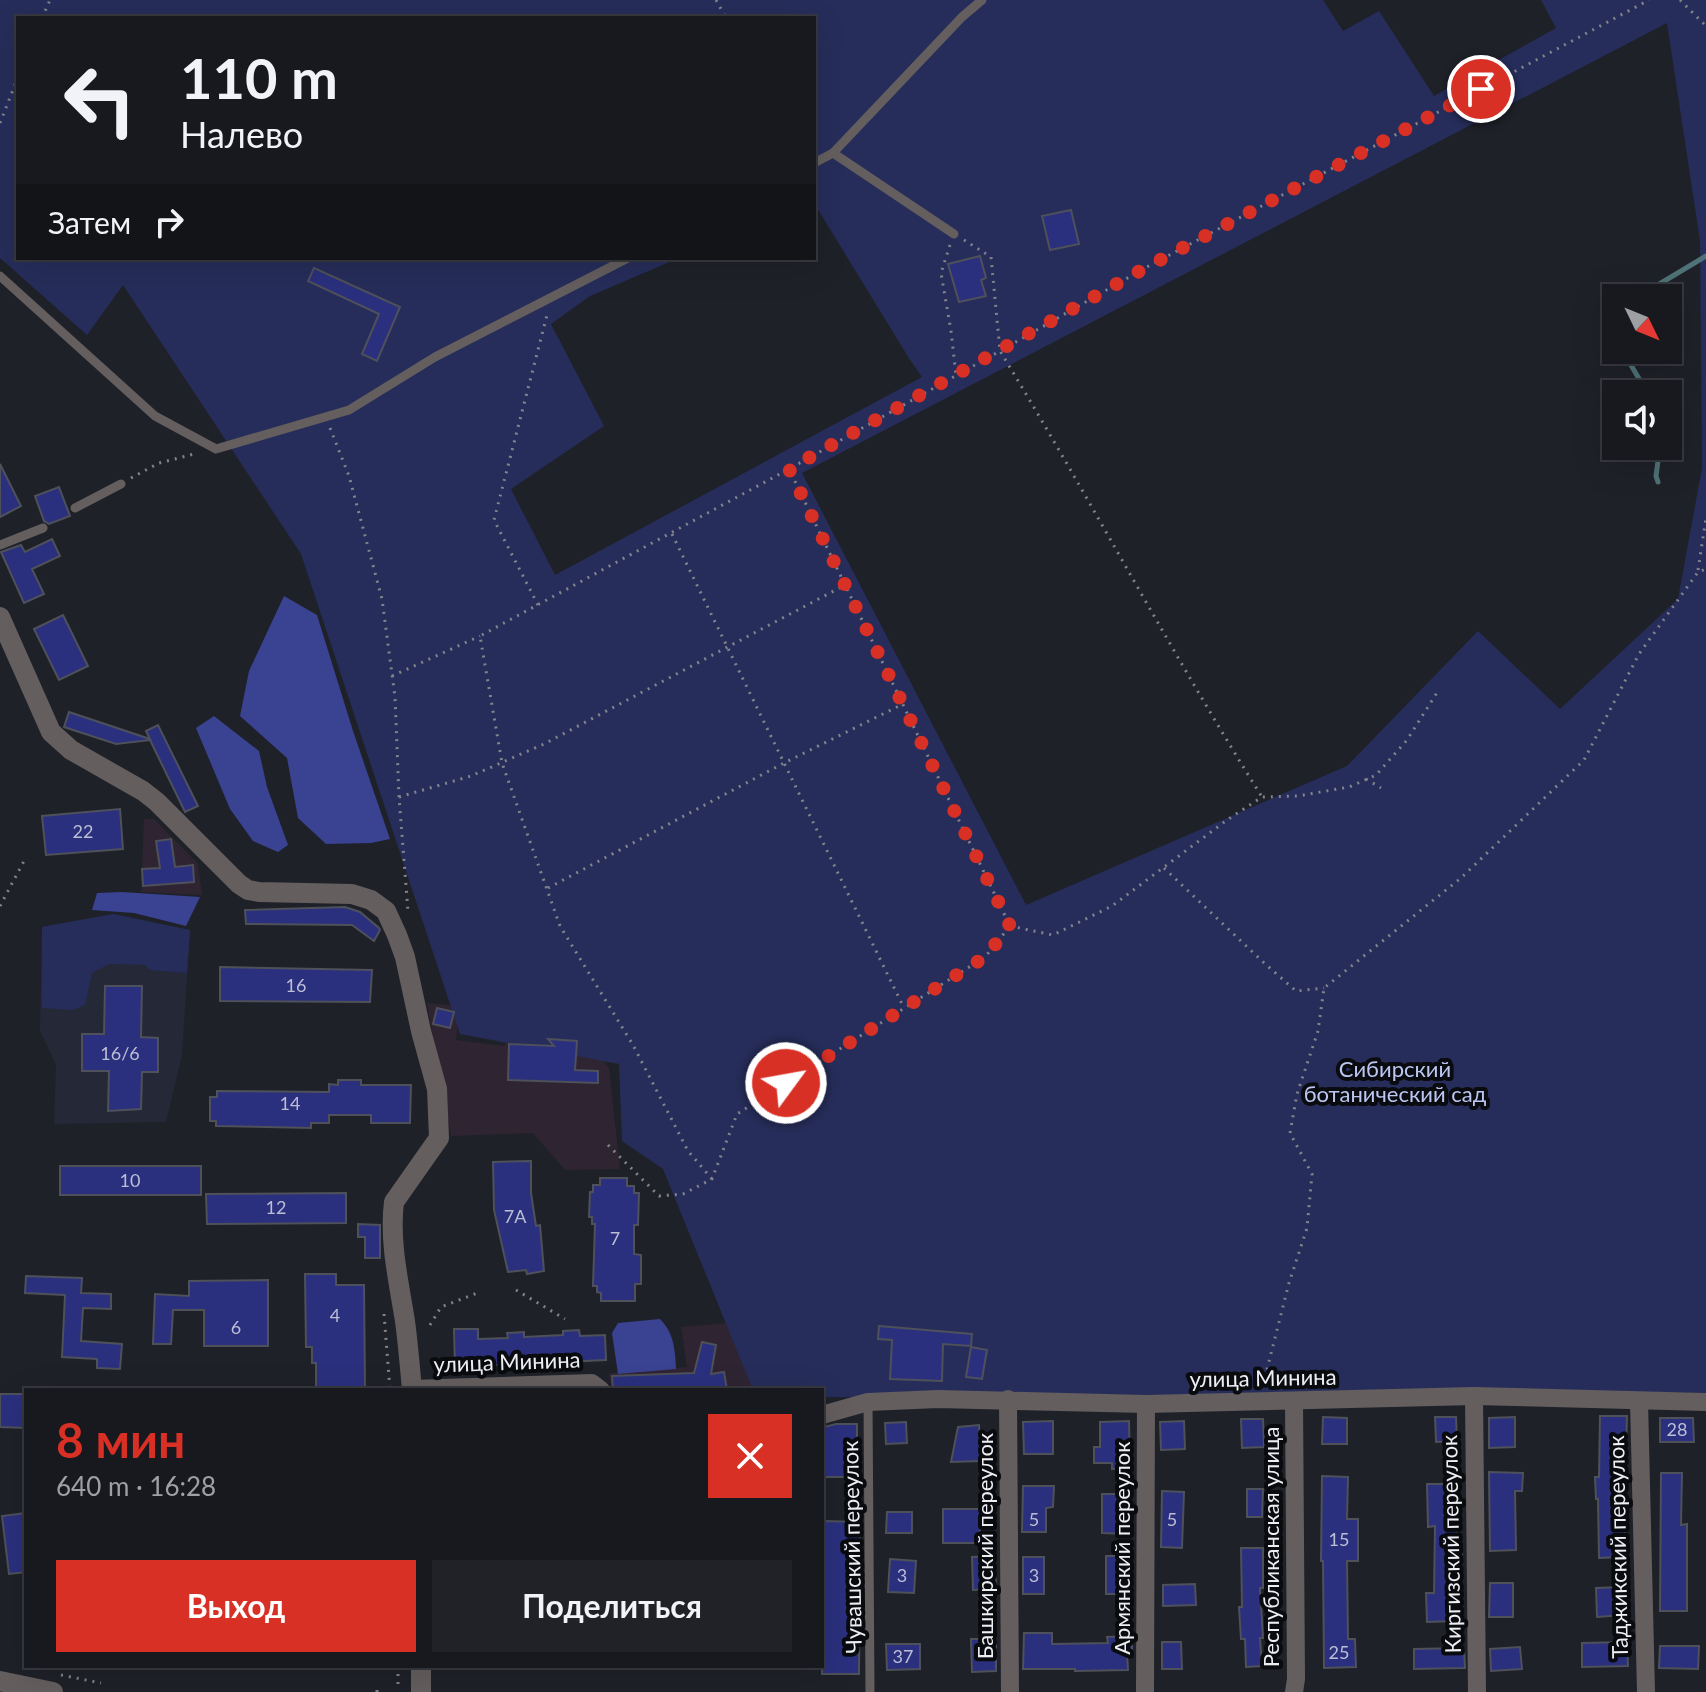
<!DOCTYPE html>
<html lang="ru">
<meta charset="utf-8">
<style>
body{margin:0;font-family:Lato,sans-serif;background:#202228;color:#f1f3f6;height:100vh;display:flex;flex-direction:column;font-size:30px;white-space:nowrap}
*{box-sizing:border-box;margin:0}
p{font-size:26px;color:#9ea0a4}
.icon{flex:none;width:44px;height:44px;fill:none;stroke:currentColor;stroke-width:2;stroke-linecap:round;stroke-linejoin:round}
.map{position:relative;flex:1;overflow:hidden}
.side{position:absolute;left:24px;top:1388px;width:800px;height:280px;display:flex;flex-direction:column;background:#17191f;border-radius:0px;box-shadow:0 8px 32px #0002,0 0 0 2px #36383d}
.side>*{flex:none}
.hud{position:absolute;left:16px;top:16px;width:800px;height:244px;border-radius:0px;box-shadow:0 8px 32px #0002,0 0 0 2px #36383d;background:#17191f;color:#f1f3f6;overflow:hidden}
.needle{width:52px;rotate:133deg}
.fabs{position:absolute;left:1602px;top:284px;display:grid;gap:16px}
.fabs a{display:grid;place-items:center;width:80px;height:80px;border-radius:0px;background:#17191f;box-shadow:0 8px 32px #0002,0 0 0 2px #36383d;font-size:40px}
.pin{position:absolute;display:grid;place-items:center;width:68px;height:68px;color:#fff;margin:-34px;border:4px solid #fff;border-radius:50%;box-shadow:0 2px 8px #0007}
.me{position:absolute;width:88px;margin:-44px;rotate:58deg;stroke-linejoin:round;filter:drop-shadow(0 0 6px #0008)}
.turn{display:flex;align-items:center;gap:28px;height:168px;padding:0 32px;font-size:36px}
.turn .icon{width:104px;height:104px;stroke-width:2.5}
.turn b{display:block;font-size:56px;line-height:68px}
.then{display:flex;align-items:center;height:76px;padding:0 32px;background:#0003;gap:16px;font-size:30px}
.round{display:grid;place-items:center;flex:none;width:84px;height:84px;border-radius:0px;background:#202228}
.summary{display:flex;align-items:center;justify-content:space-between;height:136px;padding:0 32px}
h1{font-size:48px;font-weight:700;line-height:60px;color:#d93025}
.cta{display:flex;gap:16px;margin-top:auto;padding:16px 32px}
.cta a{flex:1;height:92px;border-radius:0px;background:#d93025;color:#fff;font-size:32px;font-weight:700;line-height:92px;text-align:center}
.cta a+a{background:#202228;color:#f1f3f6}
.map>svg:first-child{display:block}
.built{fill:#252836}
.industrial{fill:#2f2432}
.green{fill:#262d5a;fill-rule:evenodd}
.forest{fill:#394391}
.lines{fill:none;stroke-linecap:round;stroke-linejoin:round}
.stream{stroke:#4e7277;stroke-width:5}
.building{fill:#2a307d;stroke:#4e505a;stroke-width:2}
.path{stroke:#82848b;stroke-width:3;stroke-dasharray:2 6;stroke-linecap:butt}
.service{stroke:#645e5e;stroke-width:9}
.minor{stroke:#645e5e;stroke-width:18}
.tertiary{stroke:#645e5e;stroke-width:20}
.route{stroke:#d93025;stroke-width:14;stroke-dasharray:0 25.2}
.labels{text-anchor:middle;stroke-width:8;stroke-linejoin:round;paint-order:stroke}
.number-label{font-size:18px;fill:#bcbed6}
.park-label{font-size:22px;fill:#bbc6f2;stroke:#0a0b0e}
.street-label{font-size:22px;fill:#eceef3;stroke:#0a0b0e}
</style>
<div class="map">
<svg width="1706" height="1692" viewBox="0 0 1706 1692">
<rect width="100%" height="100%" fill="#1f2129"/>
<path class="built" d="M113,914L190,930L182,1055L166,1122L54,1124L56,1065L40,1031L42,927Z"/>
<g class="industrial">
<path d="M144,819H154L198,864L202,895L141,892Z"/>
<path d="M544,985L609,1068L620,1169L565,1170L533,1133L451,1136L427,1003L460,1006L456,1040L504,1046L521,1006Z"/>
<path d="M730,1323L814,1390H611L609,1373L687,1367L681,1327Z"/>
</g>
<g class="green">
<path d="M0,0H1323L1343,31L1379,11L1434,96L1556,28L1541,0H1706V1393L1471,1389L1147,1399L822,1397V1390H753L663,1169L622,1141L619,1064L460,1034L301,554L123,285L87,335L0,258ZM18,18H814V203L910,360L922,377L555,575L511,489L604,426L551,324L590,296L679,258H18ZM1667,23L1700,241L1702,468L1678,599L1560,709L1478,631L1347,766L1026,905L802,473Z"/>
<path d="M113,914L190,930L187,973L150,970L145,965L109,964L92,973L85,1005L73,1010L42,1008V927Z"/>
</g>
<g class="forest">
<path d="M284,596L317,615L353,731L390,839L371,843L326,844L298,818L287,758L240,716L249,671Z"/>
<path d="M214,716L259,751L267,787L288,845L278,852L253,841L230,809L196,728Z"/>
<path d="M122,892L200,897L186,926L134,913L92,910L97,893Z"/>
<path d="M660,1319C674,1333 675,1350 676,1369L618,1374L612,1333L618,1323Z"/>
</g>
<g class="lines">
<g class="stream">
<path d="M1640,298L1646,292L1706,256"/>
<path d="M1625,350V355L1648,394"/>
<path d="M1658,482L1656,476L1660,446"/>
</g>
</g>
<g class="building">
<path d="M1071,210L1079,244L1050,250L1042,216Z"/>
<path d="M980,256L986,278L981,280L986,296L959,302L948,264Z"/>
<path d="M314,268L400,307L377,361L362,354L379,314L308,281Z"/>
<path d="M0,464L21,506L0,517Z"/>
<path d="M59,487L70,516L49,524L44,521L35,496Z"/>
<path d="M52,539L60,556L32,569L44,594L24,603L1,552L21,545L25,552Z"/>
<path d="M63,615L88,666L59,680L34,629Z"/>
<path d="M69,712L150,739L146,731L158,725L198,806L185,812L150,740L116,744L64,727Z"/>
<path d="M120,809L123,849L46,855L42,816Z"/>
<path d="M171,839L175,867L193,865L194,882L143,886L142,869L160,868L156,841Z"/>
<path d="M345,907L360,912L379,928L380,930L374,941L352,925L246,924L245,910Z"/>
<path d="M220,967L372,970L370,1002L220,1001Z"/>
<path d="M105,986H142L141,1037L158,1038V1072H142L141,1109L108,1111L109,1071H82V1034H104Z"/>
<path d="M437,1008L454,1012L450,1028L433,1024Z"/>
<path d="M548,1039L577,1041L575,1070L598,1071V1083L508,1080L509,1044L554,1046Z"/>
<path d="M338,1080H361V1085H411L410,1123H371V1115H329V1123H311V1128L216,1126V1121H210V1097H217V1091L329,1092V1084L338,1085Z"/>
<path d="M531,1161V1193L536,1226L540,1225L544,1271L527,1274L526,1270L508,1272L494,1210L493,1162Z"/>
<rect x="60" y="1166" width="141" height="29"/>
<path d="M600,1178H627V1186H634V1193H639L638,1225H634V1254L641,1255V1284H635V1301H601V1293L597,1292V1286H593L595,1224H592V1217H589L590,1192H593V1185H600Z"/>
<path d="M346,1193V1223L207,1224L206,1194Z"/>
<path d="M358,1224L380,1225V1258H365V1237H358Z"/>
<path d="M305,1274H336V1285H364L365,1390H316V1363H312V1347H306Z"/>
<path d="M26,1276L82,1278L81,1293L111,1294V1309L83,1308L81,1341L122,1344L120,1369L97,1368V1359L62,1357L65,1295L25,1293Z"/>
<path d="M268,1280V1346H204V1310H173L171,1344H153L155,1294L189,1296V1281Z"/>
<path d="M879,1326L972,1334L971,1346L943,1344L942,1381L890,1379L892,1340L878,1339Z"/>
<path d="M454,1329H478V1339L508,1338L507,1333L524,1332V1337L563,1335V1331L579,1330L580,1336L605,1335L606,1360L478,1366V1368L455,1369Z"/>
<path d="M702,1342L716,1345L711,1374L724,1372L727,1390H699V1388L613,1390L612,1376L694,1373Z"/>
<path d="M971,1347L987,1350L982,1379L966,1377Z"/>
<path d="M0,1394H26V1428L0,1427Z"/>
<path d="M1600,1416H1627L1626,1454H1624L1625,1557L1599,1558L1598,1499H1596L1595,1477H1599Z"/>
<path d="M1323,1417L1347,1418V1444H1322Z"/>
<path d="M1435,1417H1456L1457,1441L1436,1442Z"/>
<path d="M1515,1417V1447L1489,1448V1418Z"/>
<path d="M1660,1418H1693L1694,1442H1660Z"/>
<path d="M1241,1419H1263L1264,1447L1242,1448Z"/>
<path d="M1053,1421V1454H1024L1023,1422Z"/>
<path d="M1129,1421L1130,1468L1112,1469V1463H1094V1447H1100V1422Z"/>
<path d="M1184,1421L1185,1449L1161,1450L1160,1422Z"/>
<path d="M906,1422L907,1443L886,1444L885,1423Z"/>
<path d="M836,1424H857V1477H824V1427Z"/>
<path d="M979,1425L981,1461L951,1462L958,1427Z"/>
<path d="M1489,1472L1523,1473L1522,1491H1515L1516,1550L1490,1551Z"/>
<path d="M1661,1473H1682L1681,1525L1687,1524V1611H1660Z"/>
<path d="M1322,1476L1348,1477L1347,1519H1358V1561H1347L1348,1639H1355L1356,1667L1324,1668L1323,1561H1321Z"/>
<path d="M1427,1484H1459L1456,1550H1462V1574H1455L1456,1621L1427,1622L1426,1593H1434L1435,1526L1428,1527Z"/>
<path d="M1023,1486H1054L1053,1507L1046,1508V1532H1022Z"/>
<path d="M1247,1489H1263L1262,1517H1247Z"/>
<path d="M1162,1491L1184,1492L1182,1548L1161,1547Z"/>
<path d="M1102,1494H1128V1534L1102,1533Z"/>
<rect x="943" y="1509" width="37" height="34"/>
<path d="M887,1512H912V1533H886Z"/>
<path d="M26,1513V1572L9,1574L2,1516Z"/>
<path d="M824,1521L860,1522L859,1674H822Z"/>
<path d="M1241,1548H1263V1588H1260L1263,1638H1260L1262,1666L1246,1667L1245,1639H1241L1239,1607H1242Z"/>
<path d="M995,1556L996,1589L973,1590L972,1557Z"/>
<rect x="1106" y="1556" width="22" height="38"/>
<rect x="1023" y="1557" width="21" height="37"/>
<path d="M890,1559L916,1561L914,1593L888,1592Z"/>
<path d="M1490,1583H1513V1617H1489Z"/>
<path d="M1195,1584L1196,1605L1163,1606V1585Z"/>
<path d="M1623,1587L1625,1615L1597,1617L1596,1588Z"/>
<path d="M1024,1633H1052V1644L1108,1643L1107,1637L1132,1636V1652H1127L1128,1670L1075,1671V1669H1023Z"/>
<path d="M971,1639H996V1671L972,1672Z"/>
<path d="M1162,1642H1181L1182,1669H1162Z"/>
<path d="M1627,1642L1628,1666L1582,1667V1643Z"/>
<path d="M886,1644H920V1669L887,1670Z"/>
<path d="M1660,1646H1699L1698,1669L1659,1668Z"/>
<path d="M1520,1647L1522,1669L1491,1671L1490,1649Z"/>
<path d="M1464,1648L1465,1668L1414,1669V1649Z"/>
</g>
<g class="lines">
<g class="path">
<path d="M716,0L726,18"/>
<path d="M1680,0L1706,26"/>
<path d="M42,18L50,0"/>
<path d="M0,123L18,77"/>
<path d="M964,240L991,257L1000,351L1145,268L1649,0"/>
<path d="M950,245L941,273L951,331L956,375"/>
<path d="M330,428L349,476L382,599L395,697L399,797L408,911"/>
<path d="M131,478L159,463L198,453"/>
<path d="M672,534L904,1008"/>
<path d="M1698,570L1706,518"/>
<path d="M538,605L494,520L547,315"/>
<path d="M392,676L480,636"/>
<path d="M1366,779L1381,788"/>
<path d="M399,797L471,776L544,744L845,585"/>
<path d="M1164,868L1263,962L1296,991L1324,988"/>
<path d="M548,888L784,763L903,704"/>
<path d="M0,906L24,861"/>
<path d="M1010,926L1053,935L1112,906L1227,820L1262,797L1298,796L1349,787L1376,775L1407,740L1438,691"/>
<path d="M608,1145L659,1196L683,1194L712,1179L737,1114L985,957L1010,926L789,469"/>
<path d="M712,1179L688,1151L633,1045L560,926L502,763L480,636L789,469L1000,351C1090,498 1170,651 1262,797"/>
<path d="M516,1290L565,1319"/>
<path d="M384,1314L390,1390"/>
<path d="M430,1325L441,1307L480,1292"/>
<path d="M1263,1385L1289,1283L1307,1228L1312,1174L1290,1133L1297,1094L1318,1031L1324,988L1461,878L1584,760L1639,654L1698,572L1706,569"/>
<path d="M398,1666V1689"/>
<path d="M61,1675L101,1683"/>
<path d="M377,1692V1688"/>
</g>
<g class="service">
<path d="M833,153L954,234"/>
<path d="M814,163L833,153L962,17L982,0"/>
<path d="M0,276L155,416L216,449L349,410L435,357L628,258"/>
<path d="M75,508L121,484"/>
<path d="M0,545L43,528"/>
<path d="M868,1402L870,1692"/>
</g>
<g class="minor">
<path d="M412,1389L592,1383L601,1390"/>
<path d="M1474,1396L1477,1692"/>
<path d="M1008,1399L1010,1692"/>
<path d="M1639,1401L1646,1692"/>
<path d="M822,1415L868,1402L938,1399L1146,1404L1474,1396L1706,1402"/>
<path d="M1145,1692L1146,1404"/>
<path d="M1294,1692L1296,1679L1294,1401"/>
</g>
<g class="tertiary">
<path d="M0,617L51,732L71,750L143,791L157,802L239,884L248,890L259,892L352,894L371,900L386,911L397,935L405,957L421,1031L437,1089L439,1138L394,1202C389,1241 399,1283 405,1321C408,1344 410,1367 412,1390"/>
<path d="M421,1666V1692"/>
<path d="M0,1681L53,1692"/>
</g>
</g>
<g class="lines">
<path class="route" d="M786,1083L985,957L1010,926L789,469L1145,268L1481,89"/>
</g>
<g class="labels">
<g class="number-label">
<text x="83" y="838">22</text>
<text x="296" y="992">16</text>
<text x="120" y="1060">16/6</text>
<text x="290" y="1110">14</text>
<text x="130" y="1187">10</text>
<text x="276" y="1214">12</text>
<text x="515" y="1223">7А</text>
<text x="615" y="1245">7</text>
<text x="335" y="1322">4</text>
<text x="236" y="1334">6</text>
<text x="1677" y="1436">28</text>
<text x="1034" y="1526">5</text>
<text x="1172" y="1526">5</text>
<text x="1339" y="1546">15</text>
<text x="902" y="1582">3</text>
<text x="1034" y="1582">3</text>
<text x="1339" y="1659">25</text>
<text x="903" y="1663">37</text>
</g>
<g class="park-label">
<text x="1395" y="1077">Сибирский<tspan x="1395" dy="25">ботанический сад</tspan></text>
</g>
<g class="street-label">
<text transform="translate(507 1362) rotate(-2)" y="8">улица Минина</text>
<text transform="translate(1263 1378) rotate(-1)" y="8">улица Минина</text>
<text transform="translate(1451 1544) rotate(-91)" y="8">Киргизский переулок</text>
<text transform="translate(985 1546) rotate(-90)" y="8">Башкирский переулок</text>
<text transform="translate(852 1547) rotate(-91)" y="8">Чувашский переулок</text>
<text transform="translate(1271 1547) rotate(-90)" y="8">Республиканская улица</text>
<text transform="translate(1618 1547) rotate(-91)" y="8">Таджикский переулок</text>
<text transform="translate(1122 1548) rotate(-90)" y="8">Армянский переулок</text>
</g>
</g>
</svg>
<div class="fabs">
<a><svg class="needle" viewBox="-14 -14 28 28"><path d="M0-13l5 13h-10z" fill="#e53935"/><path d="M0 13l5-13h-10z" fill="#9ea0a4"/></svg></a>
<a><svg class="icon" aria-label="sound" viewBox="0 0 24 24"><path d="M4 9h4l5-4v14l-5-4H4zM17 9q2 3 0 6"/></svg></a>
</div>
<div class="pin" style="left:1481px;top:89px;background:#d93025"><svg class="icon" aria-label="arrive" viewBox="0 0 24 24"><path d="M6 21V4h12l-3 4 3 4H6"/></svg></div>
<svg class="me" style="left:786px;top:1083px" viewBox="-20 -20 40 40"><circle r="17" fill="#d93025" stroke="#fff" stroke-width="3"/><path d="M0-11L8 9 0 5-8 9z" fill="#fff"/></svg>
<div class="hud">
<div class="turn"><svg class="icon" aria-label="left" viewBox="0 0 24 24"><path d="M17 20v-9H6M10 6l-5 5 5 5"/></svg><div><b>110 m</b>Налево</div></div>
<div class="then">Затем<svg class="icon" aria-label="right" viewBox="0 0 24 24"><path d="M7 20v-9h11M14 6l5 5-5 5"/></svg></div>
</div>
<section class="side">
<div class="summary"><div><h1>8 мин</h1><p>640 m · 16:28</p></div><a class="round" style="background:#d93025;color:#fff"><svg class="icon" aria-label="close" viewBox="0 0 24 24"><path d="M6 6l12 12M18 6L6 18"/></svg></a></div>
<div class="cta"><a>Выход</a><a>Поделиться</a></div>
</section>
</div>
